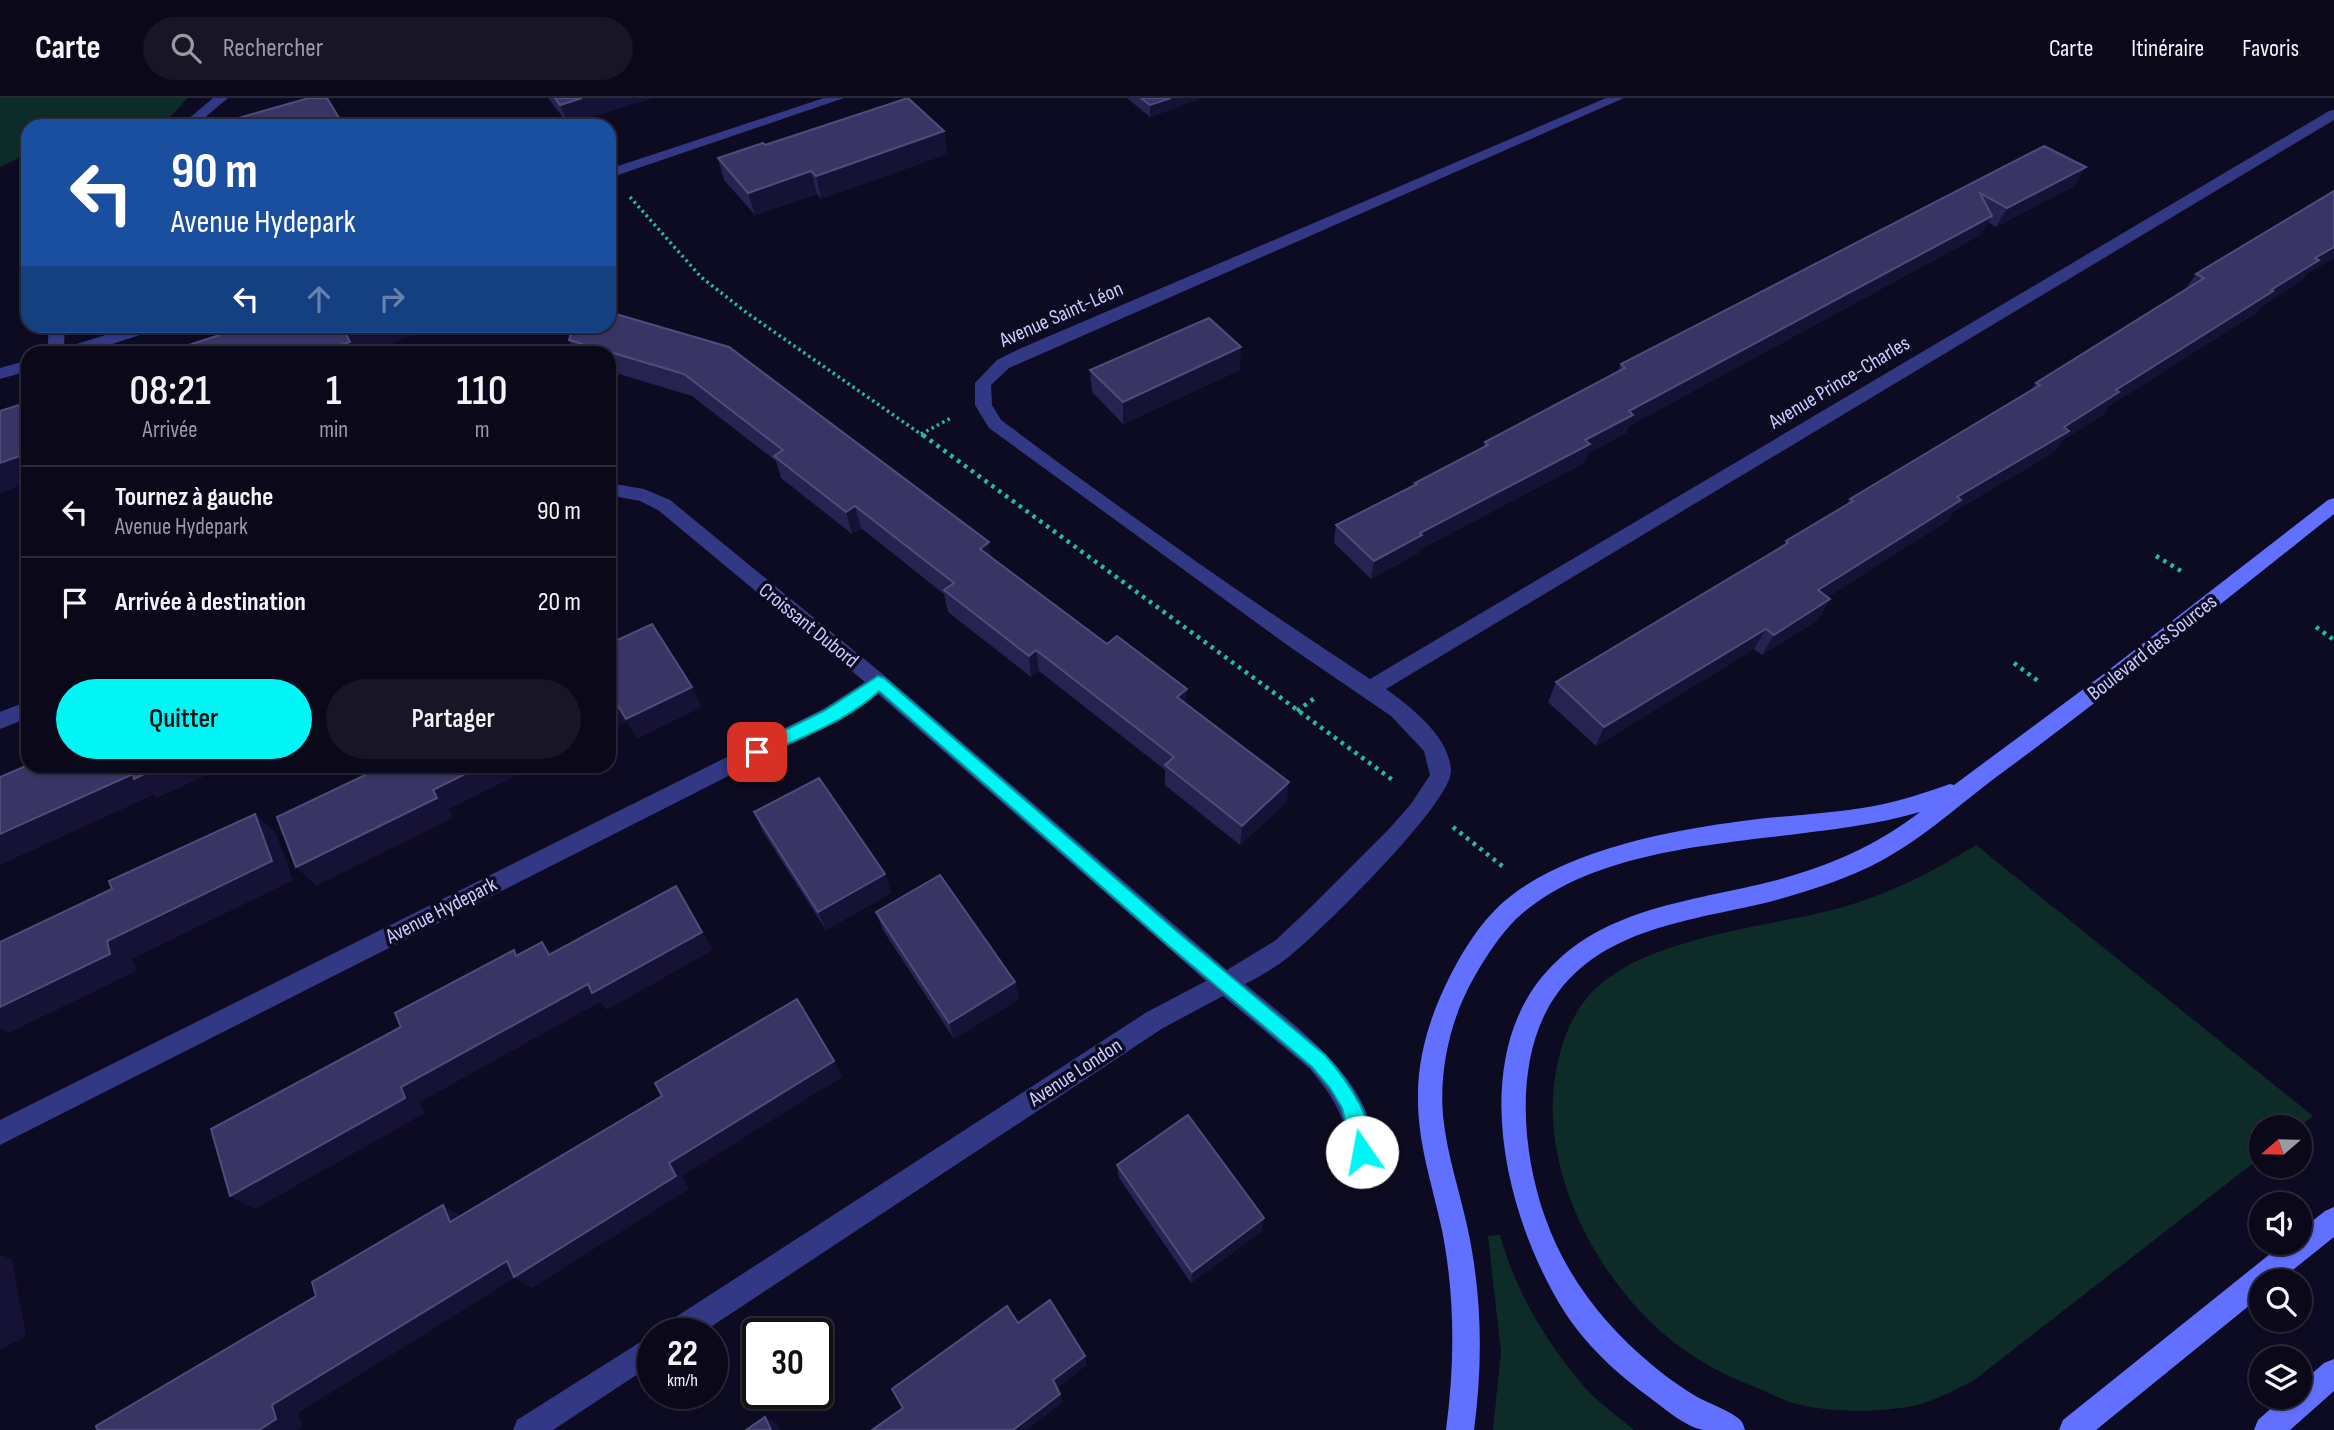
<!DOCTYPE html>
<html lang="fr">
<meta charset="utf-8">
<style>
body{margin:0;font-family:"Sofia Sans Condensed",sans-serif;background:#181626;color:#f1f3f6;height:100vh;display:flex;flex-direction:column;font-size:26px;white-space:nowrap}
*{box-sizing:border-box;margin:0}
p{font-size:23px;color:#999aa2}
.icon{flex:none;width:38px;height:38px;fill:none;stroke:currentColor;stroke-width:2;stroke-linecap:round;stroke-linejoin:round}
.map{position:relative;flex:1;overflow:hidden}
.side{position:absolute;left:21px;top:248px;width:595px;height:427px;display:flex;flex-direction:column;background:#0a0819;border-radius:21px;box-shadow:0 2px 5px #0004,0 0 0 2px #2a2938}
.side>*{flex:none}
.top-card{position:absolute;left:21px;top:21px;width:595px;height:214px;border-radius:21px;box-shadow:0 2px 5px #0004,0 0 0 2px #2a2938;background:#1a4fa0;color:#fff;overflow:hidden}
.needle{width:46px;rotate:250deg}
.tools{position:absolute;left:2249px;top:1017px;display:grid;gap:14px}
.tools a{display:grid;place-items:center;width:63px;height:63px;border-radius:50%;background:#0a0819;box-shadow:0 2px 5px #0004,0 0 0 2px #2a2938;font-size:35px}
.speed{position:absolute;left:637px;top:1220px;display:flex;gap:14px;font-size:35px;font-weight:700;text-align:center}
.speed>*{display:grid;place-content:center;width:91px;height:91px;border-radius:50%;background:#0a0819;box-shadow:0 2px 5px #0004,0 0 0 2px #2a2938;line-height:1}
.speed small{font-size:18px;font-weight:400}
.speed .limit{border:4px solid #111;border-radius:10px;background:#fff;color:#111}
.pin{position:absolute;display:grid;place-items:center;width:60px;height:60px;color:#fff;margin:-30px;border-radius:14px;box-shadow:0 4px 10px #0006}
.me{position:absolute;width:77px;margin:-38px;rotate:348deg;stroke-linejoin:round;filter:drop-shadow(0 0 5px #0008)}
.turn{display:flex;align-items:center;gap:24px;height:147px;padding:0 35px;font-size:32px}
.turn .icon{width:91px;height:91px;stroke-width:2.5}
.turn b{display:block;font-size:49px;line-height:60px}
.lanes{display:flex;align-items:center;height:66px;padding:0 35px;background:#0003;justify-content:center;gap:35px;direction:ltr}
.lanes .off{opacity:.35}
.eta{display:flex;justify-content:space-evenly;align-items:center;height:119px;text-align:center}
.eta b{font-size:42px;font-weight:600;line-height:49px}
.button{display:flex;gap:14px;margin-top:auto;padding:14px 35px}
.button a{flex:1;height:80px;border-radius:42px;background:#00f6f4;color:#111;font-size:28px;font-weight:600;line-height:80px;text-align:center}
.button a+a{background:#181626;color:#f1f3f6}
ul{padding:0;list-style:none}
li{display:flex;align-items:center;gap:21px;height:91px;padding:0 35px;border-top:2px solid #2a2938}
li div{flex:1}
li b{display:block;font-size:26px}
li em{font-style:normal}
header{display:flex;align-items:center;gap:42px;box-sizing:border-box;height:98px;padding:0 35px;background:#0a0819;border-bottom:2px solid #2a2938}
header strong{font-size:33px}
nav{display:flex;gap:38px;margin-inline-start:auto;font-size:24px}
.search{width:490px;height:63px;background:#181626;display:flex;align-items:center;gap:18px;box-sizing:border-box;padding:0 24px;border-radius:38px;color:#999aa2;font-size:26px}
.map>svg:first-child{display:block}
.green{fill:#0e2c27}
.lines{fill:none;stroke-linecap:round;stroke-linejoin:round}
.path-far1{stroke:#24bba1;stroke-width:3.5;stroke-dasharray:2.5 3.5;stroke-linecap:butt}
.path{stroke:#24bba1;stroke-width:4.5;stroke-dasharray:3.5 5;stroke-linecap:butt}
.street{fill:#323884;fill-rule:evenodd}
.secondary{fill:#6270ff;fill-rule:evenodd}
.wall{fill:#262351}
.shaded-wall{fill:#151236}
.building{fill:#383564;stroke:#4f4c7c;stroke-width:2}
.route{fill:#00f6f4;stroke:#00a09f;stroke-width:2}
.labels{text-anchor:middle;stroke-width:7;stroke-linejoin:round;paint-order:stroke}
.street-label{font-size:21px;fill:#cccbff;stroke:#0d0b21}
</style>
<header>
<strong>Carte</strong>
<div class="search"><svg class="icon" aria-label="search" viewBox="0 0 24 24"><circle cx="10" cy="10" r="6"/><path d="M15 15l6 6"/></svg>Rechercher</div>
<nav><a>Carte</a><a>Itinéraire</a><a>Favoris</a></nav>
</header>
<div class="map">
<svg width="2334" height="1332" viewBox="0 0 2334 1332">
<rect width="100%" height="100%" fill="#0d0b21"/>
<g class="green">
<path d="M0,0H188L161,28H28V55L0,69Z"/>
<path d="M1976,747L2313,1018L2299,1029H2261V1059L1973,1283C1957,1290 1939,1301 1921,1306C1887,1315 1831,1315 1797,1306C1784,1303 1772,1296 1760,1291C1731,1280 1700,1265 1675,1245C1602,1189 1543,1081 1554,987C1558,954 1568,920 1592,894C1644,840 1761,830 1832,812C1884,799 1931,775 1976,747Z"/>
<path d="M1500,1137C1516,1195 1548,1248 1588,1293C1601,1307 1619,1319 1634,1332H1493L1501,1254L1488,1138Z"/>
</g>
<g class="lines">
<g class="path-far1">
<path d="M630,99L701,179L747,215L925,339"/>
<path d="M921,336L951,320"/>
</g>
<g class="path">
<path d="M923,337L1394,683"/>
<path d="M2156,458L2181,473"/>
<path d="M2316,529L2334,542"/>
<path d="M2014,565L2038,583"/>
<path d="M1297,613L1316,599"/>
<path d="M1453,729L1506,771"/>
</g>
<g class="street">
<path d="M213,0H228L195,28H180Z"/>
<path d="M824,0H844L609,80V71Z"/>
<path d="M1606,0H1624L1009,270L991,287L992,307L1001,322C1122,412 1244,499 1370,581L2329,13L2334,12V22L1386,591C1411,609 1450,639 1451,673C1452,705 1320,834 1290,858C1276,869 1261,878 1245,886C1297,930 1401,1000 1367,1082L1358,1086L1349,1082C1344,1069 1348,1058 1347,1044C1345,1015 1328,993 1310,971L1223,898L1163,930L700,1236H661L665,1226L1147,914L1206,883L878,596L837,623L0,1047V1022L823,611L865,584L658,412L640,403L609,397V385L644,391L670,402L885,578L1227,872L1276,842L1312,808L1389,731L1411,706L1430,677L1424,653L1391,618L1290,549L989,330L975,307V285L997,262L1019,251Z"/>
<path d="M49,228H65L64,250L134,228H157L155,232L82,256H47Z"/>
<path d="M28,262V273L0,281V270Z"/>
<path d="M28,603V620L0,631V614Z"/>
<path d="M653,1236V1266L553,1332H513L517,1322Z"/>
</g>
<g class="secondary">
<path d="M2334,400V416C2223,504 2113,593 1999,677C1956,709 1916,747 1867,770C1832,786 1794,798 1756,807C1686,823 1606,832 1559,893C1513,954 1521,1051 1545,1119C1565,1177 1604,1227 1651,1266C1665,1278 1682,1290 1699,1300C1711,1306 1727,1312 1738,1320C1743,1324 1743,1326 1745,1332C1732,1332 1716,1332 1703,1332C1684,1328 1664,1310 1649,1299C1617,1276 1585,1246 1564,1213C1504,1118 1463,950 1557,863C1615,808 1699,802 1773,783C1827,769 1876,748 1920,714C1799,750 1614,730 1516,821C1500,837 1487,857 1476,876C1451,918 1439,970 1443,1018C1447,1057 1460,1094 1468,1132C1482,1198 1483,1265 1474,1332H1446C1455,1265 1455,1198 1442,1132C1433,1089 1418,1047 1418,1002C1417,958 1431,915 1451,876C1464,851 1480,826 1500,807C1563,750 1677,731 1758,721C1796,717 1836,715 1874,708C1900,703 1925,695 1950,686L1954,687L2101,578L2328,402Z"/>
<path d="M2334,1109V1139L2279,1183H2261V1198L2096,1332H2059L2063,1322L2285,1144H2300V1133L2325,1113Z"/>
<path d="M2334,1261V1293L2290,1332H2254L2258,1322L2285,1298H2300V1286L2324,1265Z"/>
</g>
</g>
<g class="wall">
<path d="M548,0H653L568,26Z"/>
<path d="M1127,0H1203L1150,19Z"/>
<path d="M944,33L947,56L821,101L817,96L755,117L724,82L718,60L765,47Z"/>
<path d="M2044,48L2074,88L1996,129L1988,124L1982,136L1629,328L1626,335L1587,356L1584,365L1419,452L1418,455L1371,481L1334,445L1336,427L1415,388V385L1483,350L1485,344L1618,273L1621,266Z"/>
<path d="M2196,176H2307L2301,183L2261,209L2256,215L2109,308L2104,316L2063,342L2054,354L1953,414L1947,423L1827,499L1830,501L1818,522L1762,557L1754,551L1596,648L1548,604L1556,584L1783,449L1786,443L1846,407L1850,401L2031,292L2036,285L2184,193Z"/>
<path d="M609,228L991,460L1186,607L1287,704L1240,747L1165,687V672L1039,573L1031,579L948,514L944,496L861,430L852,436L781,380L776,363L692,298L609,273V256H575L569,242Z"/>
<path d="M1090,272H1240L1123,326L1092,294Z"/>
<path d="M754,714L885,776L891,795L826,832L763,734Z"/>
<path d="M876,814L1015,884L1019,901L954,941L883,832Z"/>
<path d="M1117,1067L1262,1133L1191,1185L1119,1080Z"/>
</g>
<g class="shaded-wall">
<path d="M582,0H653L568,26L560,7Z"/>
<path d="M1171,0H1203L1150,19V7Z"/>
<path d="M944,33L947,56L821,101L816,78Z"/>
<path d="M2086,69L2074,88L1996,129L2007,110Z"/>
<path d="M811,73L817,96L755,117L748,95Z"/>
<path d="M1992,118L1982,136L1629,328L1626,335L1587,356L1584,365L1419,452L1418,455L1371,481L1374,463L1629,313Z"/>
<path d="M2334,149V160L2307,176L2301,183L2261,209L2256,215L2109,308L2104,316L2063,342L2054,354L1953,414L1947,423L1806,512L1818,492L2064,329L2116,292L2271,192L2315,160Z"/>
<path d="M363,228H441L361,256H315L345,234Z"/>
<path d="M1241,249L1240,272L1123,326V304Z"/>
<path d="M28,355V385L0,395V365Z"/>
<path d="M855,408L861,430L852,436L846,414Z"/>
<path d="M989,444L992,466L980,451Z"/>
<path d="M1830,501L1818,522L1762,557L1774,537Z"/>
<path d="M1766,531L1754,551L1596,648L1604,629Z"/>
<path d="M1036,552L1039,573L1031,579L1029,558Z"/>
<path d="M692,589L702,609L637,641L626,621Z"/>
<path d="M1187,591L1186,611L1177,599Z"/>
<path d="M615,603L627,624L609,633V606Z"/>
<path d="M161,668H227L157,700L153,697L0,767V736L133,676Z"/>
<path d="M481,668H536L449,711L453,720L316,788L296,769L433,692Z"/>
<path d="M1289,684L1287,704L1240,747L1242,728Z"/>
<path d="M255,716L276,735L293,782L132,861L136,873L9,935L0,930V909L107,843Z"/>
<path d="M885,776L891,795L826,832L818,814Z"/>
<path d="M676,788L713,852L607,912L600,904L420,1004L425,1015L255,1111L230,1098L401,989Z"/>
<path d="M542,844L557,861L549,857Z"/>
<path d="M1015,884L1019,901L954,941L949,925Z"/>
<path d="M834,963L842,979L682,1078L689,1091L532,1190L515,1180L298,1315L302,1329L297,1332H259L272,1307Z"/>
<path d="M443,1107L462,1119L450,1124Z"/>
<path d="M1264,1120L1262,1133L1191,1185L1192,1174Z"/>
<path d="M0,1157L12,1161L26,1238L0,1252Z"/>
<path d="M1085,1258L1087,1267L1056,1291L1053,1282Z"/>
<path d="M1060,1296L1063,1304L1027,1332H1013Z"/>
<path d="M765,1319L777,1326L780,1332H771Z"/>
</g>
<g class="building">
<path d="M309,0H327L344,28H230L228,23Z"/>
<path d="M555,0H582L560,7Z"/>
<path d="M908,0L944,33L816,78L811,73L748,95L718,60L763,45L765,47Z"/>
<path d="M1141,0H1171L1150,7Z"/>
<path d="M2044,48L2086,69L2007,110L1980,95L1992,118L1629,313L1633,317L1585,342L1590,346L1420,435L1422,437L1374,463L1336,427L1417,386L1415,385L1488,347L1485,344L1625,270L1621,266Z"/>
<path d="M2334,93V149L2315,160L2319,162L2271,192L2273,193L2116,292L2119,294L2064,329L2069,333L1957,399L1961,402L1818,492L1830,501L1774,537L1766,531L1604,629L1556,584L1788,445L1786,443L1853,403L1850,401L2040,287L2036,285L2204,180L2196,176Z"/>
<path d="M609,214L729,249L989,444L980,451L1107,546L1117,538L1187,591L1177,599L1289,684L1242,728L1165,667L1174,659L1036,552L1029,558L944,492L954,485L855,408L846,414L774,358L783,352L684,276L569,242L573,228H609Z"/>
<path d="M1209,220L1241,249L1123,304L1090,272Z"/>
<path d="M247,228H363L345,234L350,244L315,256H189L186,248Z"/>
<path d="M28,304V355L0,365V313Z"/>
<path d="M652,526L692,589L626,621L615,603L609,606V546Z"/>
<path d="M28,667V668H161L134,681L133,676L0,736V679Z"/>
<path d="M384,668H481L433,692L437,700L296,769L277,719Z"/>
<path d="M819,680L885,776L818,814L754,714Z"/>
<path d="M255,716L272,763L107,843L110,856L0,909V844L112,791L109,783Z"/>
<path d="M940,777L1015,884L949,925L876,814Z"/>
<path d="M676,788L702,834L592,895L588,886L401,989L405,1000L230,1098L211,1031L401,929L395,915L514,852L516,858L542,844L549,857Z"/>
<path d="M797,901L834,963L669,1065L676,1078L514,1179L507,1163L272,1307L276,1321L259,1332H97L96,1328L316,1198L312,1184L443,1107L450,1124L662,998L655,985Z"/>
<path d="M1188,1017L1264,1120L1192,1174L1117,1067Z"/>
<path d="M1050,1202L1085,1258L1053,1282L1060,1296L1013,1332H872L903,1310L892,1291L1007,1208L1018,1225Z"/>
<path d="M765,1319L771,1332H746Z"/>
</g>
<path class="route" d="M878,578L884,580L1180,836L1325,957C1345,979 1382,1030 1369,1061L1362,1063L1355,1061L1342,1010L1330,990L1312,969L1168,847L879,593C848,623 800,639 762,658H751L749,654L751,649L824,613Z"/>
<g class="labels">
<g class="street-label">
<text transform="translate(1061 216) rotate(-24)" y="7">Avenue Saint-Léon</text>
<text transform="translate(1839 284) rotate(-31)" y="7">Avenue Prince-Charles</text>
<text transform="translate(809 527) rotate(39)" y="7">Croissant Dubord</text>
<text transform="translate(2152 549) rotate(-38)" y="7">Boulevard des Sources</text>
<text transform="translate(441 812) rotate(-27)" y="7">Avenue Hydepark</text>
<text transform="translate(1075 974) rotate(-33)" y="7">Avenue London</text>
</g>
</g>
</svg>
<div class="tools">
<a><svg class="needle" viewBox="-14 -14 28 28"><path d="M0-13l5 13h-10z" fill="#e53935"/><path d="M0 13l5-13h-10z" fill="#999aa2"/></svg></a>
<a><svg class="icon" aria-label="sound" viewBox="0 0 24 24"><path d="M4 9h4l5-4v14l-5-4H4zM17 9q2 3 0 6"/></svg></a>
<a><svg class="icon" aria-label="search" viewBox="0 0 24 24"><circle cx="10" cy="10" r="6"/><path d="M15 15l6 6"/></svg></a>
<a><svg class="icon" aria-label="layers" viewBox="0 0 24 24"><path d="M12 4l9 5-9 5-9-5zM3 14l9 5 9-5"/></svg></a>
</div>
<div class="speed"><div>22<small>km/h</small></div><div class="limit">30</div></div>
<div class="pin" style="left:757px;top:654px;background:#d93025"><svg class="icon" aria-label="arrive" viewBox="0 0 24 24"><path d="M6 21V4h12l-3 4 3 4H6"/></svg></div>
<svg class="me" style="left:1362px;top:1054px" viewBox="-20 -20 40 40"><circle r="19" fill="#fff"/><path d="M0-13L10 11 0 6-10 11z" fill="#00f6f4"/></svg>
<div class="top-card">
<div class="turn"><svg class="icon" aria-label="left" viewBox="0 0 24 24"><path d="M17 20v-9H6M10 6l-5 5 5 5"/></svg><div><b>90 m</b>Avenue Hydepark</div></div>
<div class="lanes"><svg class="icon" aria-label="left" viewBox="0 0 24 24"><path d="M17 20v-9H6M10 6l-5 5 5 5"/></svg><svg class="icon off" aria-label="ahead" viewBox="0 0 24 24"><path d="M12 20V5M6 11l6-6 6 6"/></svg><svg class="icon off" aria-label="right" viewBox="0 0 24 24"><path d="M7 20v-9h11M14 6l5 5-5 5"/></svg></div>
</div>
<section class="side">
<div class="eta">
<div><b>08:21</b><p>Arrivée</p></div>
<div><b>1</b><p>min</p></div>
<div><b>110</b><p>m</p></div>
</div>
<ul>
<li><svg class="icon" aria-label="left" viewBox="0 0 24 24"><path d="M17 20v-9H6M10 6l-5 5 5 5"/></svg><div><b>Tournez à gauche</b><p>Avenue Hydepark</p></div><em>90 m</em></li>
<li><svg class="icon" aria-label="arrive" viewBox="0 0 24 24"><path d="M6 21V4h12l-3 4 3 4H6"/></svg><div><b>Arrivée à destination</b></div><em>20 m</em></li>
</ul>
<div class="button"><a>Quitter</a><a>Partager</a></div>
</section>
</div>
